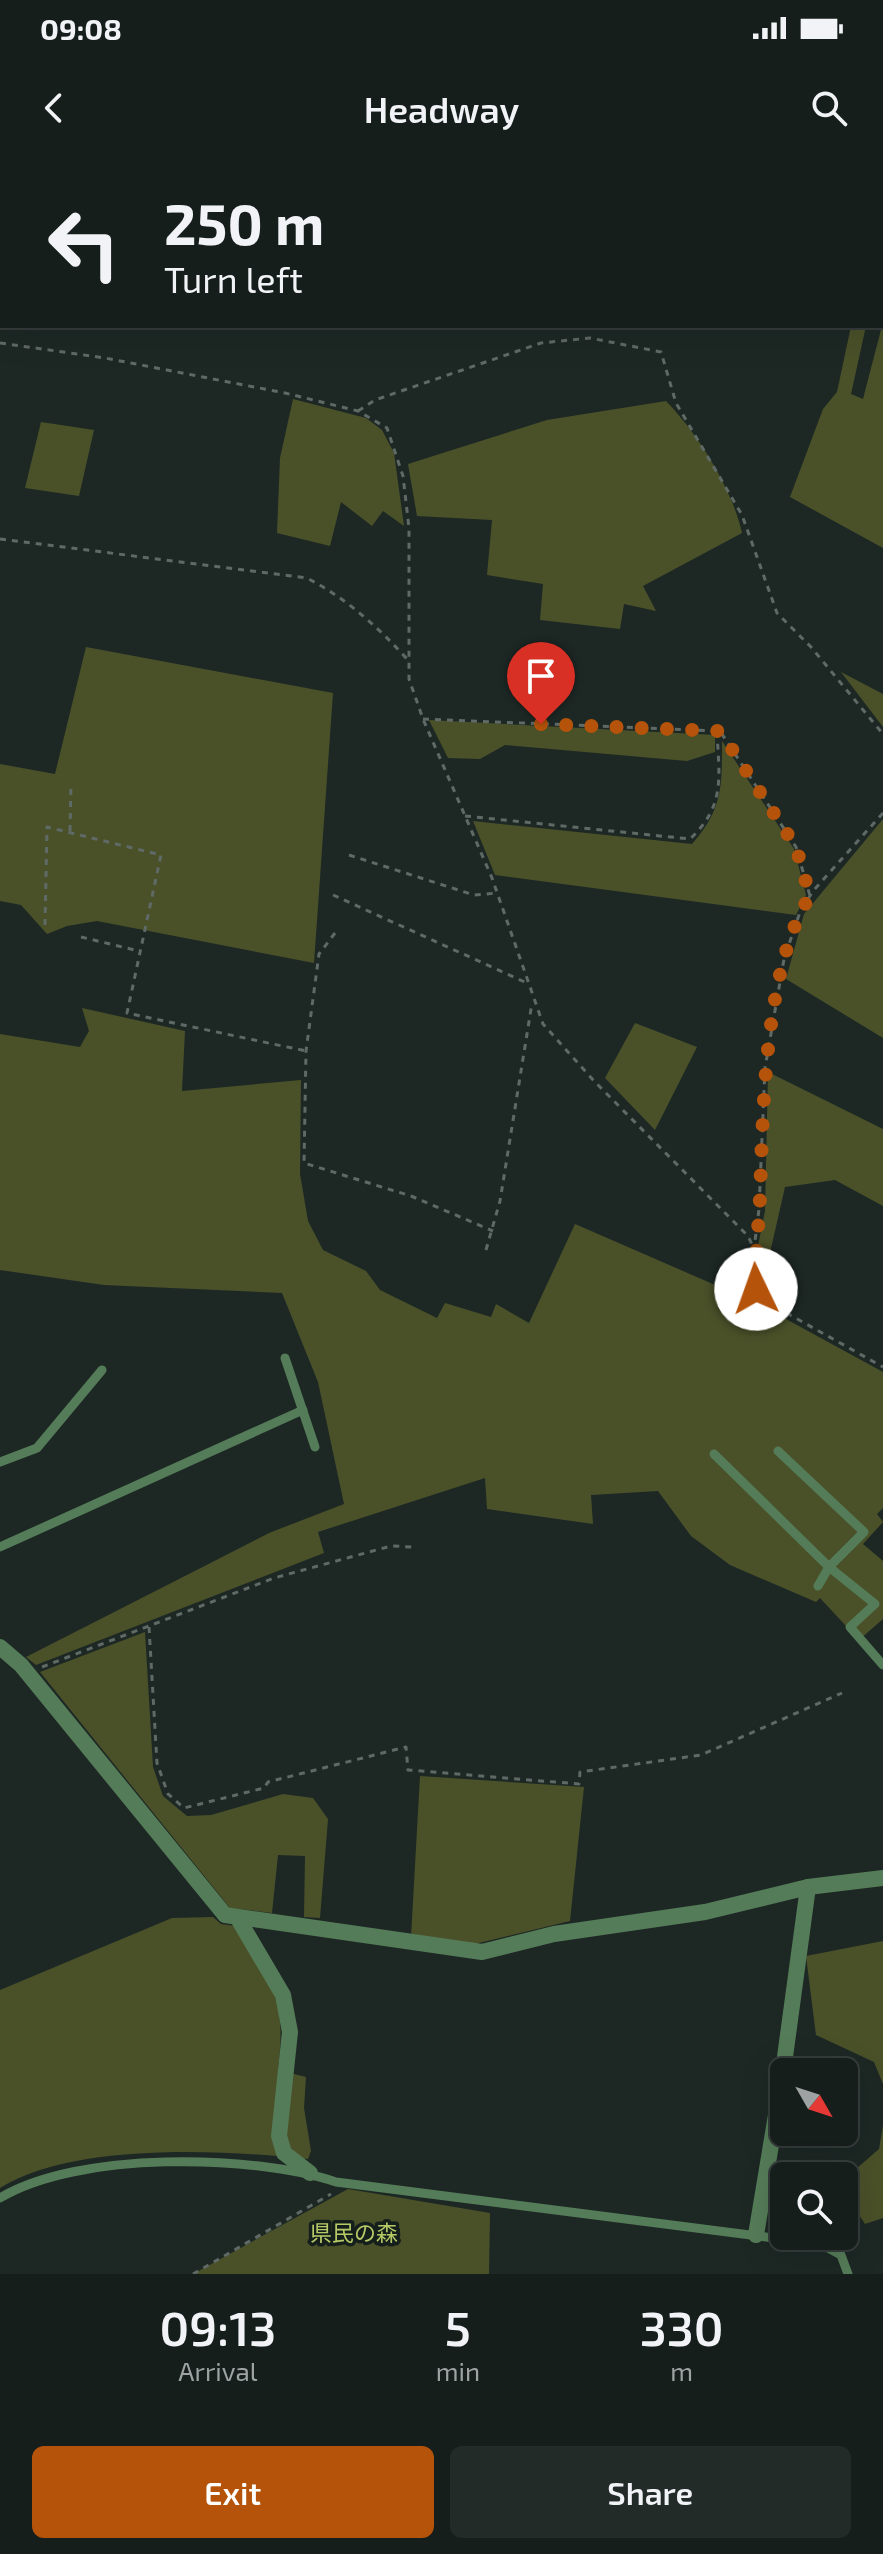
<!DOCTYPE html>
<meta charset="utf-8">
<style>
body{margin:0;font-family:"Exo 2","Noto Sans JP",sans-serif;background:#232b29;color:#f1f3f6;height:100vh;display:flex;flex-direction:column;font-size:30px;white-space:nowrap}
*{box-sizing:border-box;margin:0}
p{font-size:26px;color:#9ea2a3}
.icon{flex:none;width:44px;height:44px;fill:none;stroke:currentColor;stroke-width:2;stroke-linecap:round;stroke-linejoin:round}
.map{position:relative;height:2114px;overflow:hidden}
.panel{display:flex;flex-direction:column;background:#161e1c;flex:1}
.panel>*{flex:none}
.hud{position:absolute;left:0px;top:0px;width:884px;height:168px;box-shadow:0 8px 32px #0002,0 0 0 2px #353c3b;background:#161e1c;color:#f1f3f6;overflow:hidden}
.needle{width:52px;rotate:129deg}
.tools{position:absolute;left:770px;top:1898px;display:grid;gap:16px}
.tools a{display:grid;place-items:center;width:88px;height:88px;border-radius:12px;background:#161e1c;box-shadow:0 8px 32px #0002,0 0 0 2px #353c3b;font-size:40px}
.pin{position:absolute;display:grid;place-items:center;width:68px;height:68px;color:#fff;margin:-82px -34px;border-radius:50% 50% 50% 0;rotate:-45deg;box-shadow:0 0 8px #0007}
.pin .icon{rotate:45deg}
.me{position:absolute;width:88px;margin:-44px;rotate:357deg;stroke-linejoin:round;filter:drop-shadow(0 0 6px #0008)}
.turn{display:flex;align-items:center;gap:28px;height:168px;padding:0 32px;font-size:36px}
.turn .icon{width:104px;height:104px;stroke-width:2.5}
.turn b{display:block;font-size:56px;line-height:68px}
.eta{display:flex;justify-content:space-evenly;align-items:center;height:136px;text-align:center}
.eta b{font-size:48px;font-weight:600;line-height:56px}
.primary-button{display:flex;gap:16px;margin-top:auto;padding:16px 32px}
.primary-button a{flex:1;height:92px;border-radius:12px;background:#b45309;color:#fff;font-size:32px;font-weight:600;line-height:92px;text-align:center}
.primary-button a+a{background:#232b29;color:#f1f3f6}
.status{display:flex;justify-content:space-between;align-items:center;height:56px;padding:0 40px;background:#161e1c;direction:ltr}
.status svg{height:22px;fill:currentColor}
header{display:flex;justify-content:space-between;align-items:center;height:104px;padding:0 32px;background:#161e1c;font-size:36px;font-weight:600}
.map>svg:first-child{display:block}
.green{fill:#4a5129}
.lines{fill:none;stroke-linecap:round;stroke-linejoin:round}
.path{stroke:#5f6966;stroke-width:3;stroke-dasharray:6 6;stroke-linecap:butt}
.lane{stroke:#557c58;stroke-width:9}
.street{stroke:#557c58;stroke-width:16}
.route{stroke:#b45309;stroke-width:14;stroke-dasharray:0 25.2}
.labels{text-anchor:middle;stroke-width:7;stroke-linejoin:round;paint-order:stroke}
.park-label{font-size:22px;fill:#b7c966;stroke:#141e1b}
</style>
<div class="status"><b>09:08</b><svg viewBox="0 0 49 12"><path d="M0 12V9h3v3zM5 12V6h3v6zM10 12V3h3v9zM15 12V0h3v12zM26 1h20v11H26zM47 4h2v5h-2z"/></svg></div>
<header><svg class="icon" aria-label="back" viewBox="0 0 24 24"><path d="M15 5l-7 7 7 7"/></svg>Headway<svg class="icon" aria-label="search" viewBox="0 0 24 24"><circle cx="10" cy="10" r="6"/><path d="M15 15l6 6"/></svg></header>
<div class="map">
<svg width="883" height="2114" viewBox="0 0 883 2114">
<rect width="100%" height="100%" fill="#1d2825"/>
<g class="green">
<path d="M261,0H547L548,2H260Z"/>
<path d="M883,162V388L790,337L823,249L837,232L851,166H866L851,234L863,239Z"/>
<path d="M293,239L366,258L382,270L394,293L404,366L383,351L372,366L341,342L330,386L277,373L280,298Z"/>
<path d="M666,241C698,274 732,328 742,373L643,426L656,451L624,444L620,469L540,460L543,424L487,415L492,360L417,356L408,304L547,260Z"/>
<path d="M41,262L94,270L79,336L25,328Z"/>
<path d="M86,487L333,533L314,803L97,761L67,766L47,774L21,745L0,741V604L55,614Z"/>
<path d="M841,512L883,534V567Z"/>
<path d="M429,560L715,575V592L687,601L505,585L480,599L448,598Z"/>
<path d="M722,581L794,689L806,735L796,755L495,715L473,661L692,684C723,649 722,626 722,581Z"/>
<path d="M883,659V878L786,819L804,754Z"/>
<path d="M82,848L185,871L182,931L301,920L300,1014L308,1061L323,1090L366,1111L380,1130L437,1158L445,1143L491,1157L496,1144L529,1163L575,1064L729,1131L739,1107L750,1111L755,1140L764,1147L883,1212V1348L877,1354L883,1362L863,1384L883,1401V1459L859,1480L820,1438L816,1442L730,1405L691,1376L658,1331L591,1335L593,1364L487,1349L485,1318L318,1372L324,1393L36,1505L26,1497L269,1373L344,1344L318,1222L282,1133L104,1125L0,1110V874L80,887L89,871Z"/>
<path d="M635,863L697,887L655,970L605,918Z"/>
<path d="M768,912L883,969V1046L835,1020L785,1027L762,1128L758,1086L765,1051Z"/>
<path d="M145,1472L153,1607L163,1636L187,1656L211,1655L283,1634L313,1638L328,1659L320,1758L304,1757L305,1696L278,1695L272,1753L230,1748L40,1512Z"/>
<path d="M420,1616L584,1627L570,1761L462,1787L411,1777Z"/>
<path d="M213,1757L221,1764L236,1766C272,1826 287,1836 278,1910L306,1917L304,1948L311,1991L308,1999C224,1990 74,1982 0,2028V1830L172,1758Z"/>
<path d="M883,1781V1924L874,1902L816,1875L806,1796Z"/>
<path d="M883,1965V2058L865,2064L850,2041L849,2015L879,1989Z"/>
<path d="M348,2029L490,2053L489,2114H193Z"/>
</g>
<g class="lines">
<g class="path">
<path d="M0,183L105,198L285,233L358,251L387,268L403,316L409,368V519L423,559L492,718L543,864L594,921L748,1076L754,1089"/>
<path d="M358,251L375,240L541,183L590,178L661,192L676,243L742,355L777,453L811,487L883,574"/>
<path d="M0,379L307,418C347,439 377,466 407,499"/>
<path d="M423,559L720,571L796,687L810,736"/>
<path d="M883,653L813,731L800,752L784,799L765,908L759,1049L754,1089L758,1137L883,1207"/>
<path d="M465,656L690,679C726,645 719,617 717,571"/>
<path d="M70,671L71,623"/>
<path d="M349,695L474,735L497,733"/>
<path d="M333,735L527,823"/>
<path d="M45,765L47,667L161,695L127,853L306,891"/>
<path d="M335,773L319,794L306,891L304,1003L411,1036L493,1071"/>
<path d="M81,777L139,791"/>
<path d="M486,1090L500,1041L532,843"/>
<path d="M149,1467L157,1603L168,1634L184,1648L264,1628L268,1622L406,1587L408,1610L579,1624L580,1612L701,1595L842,1533"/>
<path d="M42,1507L274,1418L391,1386L413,1387"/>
<path d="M193,2114L331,2034"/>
</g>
<g class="lane">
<path d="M285,1198L315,1287"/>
<path d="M778,1291L864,1372L829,1407L818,1426"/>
<path d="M714,1294L829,1407L875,1444L850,1467L883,1505"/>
<path d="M0,1302L37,1288L102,1210"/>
<path d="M0,1387L303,1250"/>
<path d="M0,2038C78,1991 252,1994 336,2022L821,2084L841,2095L848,2114"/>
</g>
<g class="street">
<path d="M0,1487L21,1505L225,1755L482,1792L554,1774L705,1752L808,1727L883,1718"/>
<path d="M237,1757L283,1835L290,1872L279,1976L284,1993L310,2013"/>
<path d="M756,2075L782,1919L808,1727"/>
</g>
</g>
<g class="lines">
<path class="route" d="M541,564L720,571L796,687L810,736C764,808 763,952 760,1037C759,1068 754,1097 756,1129"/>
</g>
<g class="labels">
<g class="park-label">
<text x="354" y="2081">県民の森</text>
</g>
</g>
</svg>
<div class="tools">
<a><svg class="needle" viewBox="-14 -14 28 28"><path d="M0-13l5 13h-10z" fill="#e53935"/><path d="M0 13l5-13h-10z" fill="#9ea2a3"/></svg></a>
<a><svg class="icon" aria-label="search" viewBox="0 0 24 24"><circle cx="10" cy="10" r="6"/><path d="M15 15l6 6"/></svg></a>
</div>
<div class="pin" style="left:541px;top:564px;background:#d93025"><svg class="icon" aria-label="arrive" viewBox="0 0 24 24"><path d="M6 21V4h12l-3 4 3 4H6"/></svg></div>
<svg class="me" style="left:756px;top:1129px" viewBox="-20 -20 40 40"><circle r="19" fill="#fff"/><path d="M0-13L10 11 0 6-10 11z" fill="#b45309"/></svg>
<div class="hud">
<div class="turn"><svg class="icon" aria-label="left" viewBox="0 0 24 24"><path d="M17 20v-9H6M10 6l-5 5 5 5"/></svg><div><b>250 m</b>Turn left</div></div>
</div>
</div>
<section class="panel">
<div class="eta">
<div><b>09:13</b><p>Arrival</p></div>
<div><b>5</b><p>min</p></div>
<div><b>330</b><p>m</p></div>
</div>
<div class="primary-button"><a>Exit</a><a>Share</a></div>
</section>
